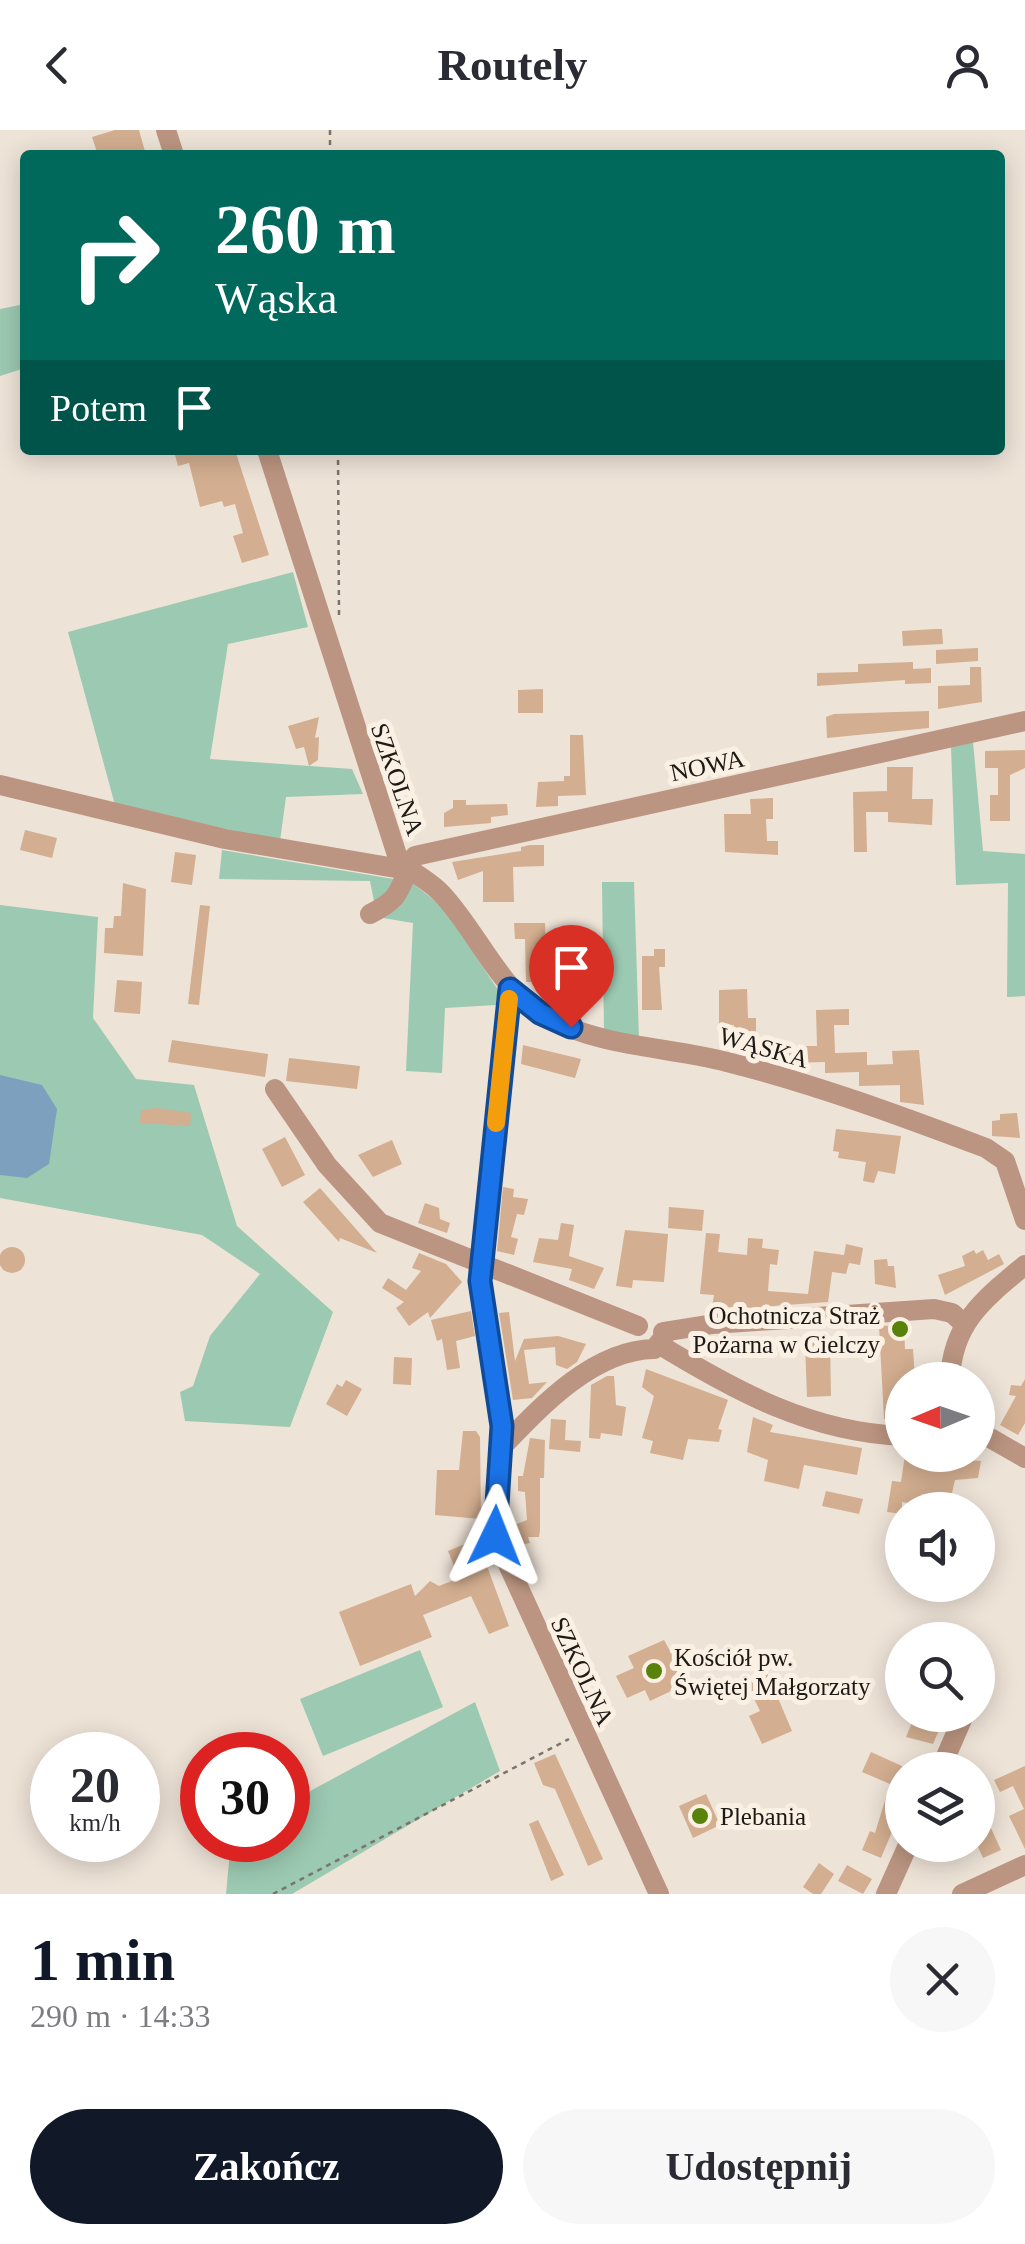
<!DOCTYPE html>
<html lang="pl">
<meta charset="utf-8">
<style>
body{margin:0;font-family:"Times New Roman",serif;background:#f7f7f7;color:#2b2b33;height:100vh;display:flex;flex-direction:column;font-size:38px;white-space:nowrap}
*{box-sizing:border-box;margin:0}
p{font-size:32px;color:#7c7c81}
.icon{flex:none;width:55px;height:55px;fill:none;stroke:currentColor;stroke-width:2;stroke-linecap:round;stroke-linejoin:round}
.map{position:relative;height:1764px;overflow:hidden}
.side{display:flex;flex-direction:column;background:#fff;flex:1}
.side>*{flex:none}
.guide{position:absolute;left:20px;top:20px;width:985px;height:305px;border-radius:10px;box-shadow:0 5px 25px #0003;background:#00695c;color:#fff;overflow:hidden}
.needle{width:65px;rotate:268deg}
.fabs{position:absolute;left:885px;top:1232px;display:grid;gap:20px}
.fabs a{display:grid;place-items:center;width:110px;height:110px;border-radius:50%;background:#fff;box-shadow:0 5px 25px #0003;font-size:50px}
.speed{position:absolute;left:30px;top:1602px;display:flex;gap:20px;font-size:50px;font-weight:700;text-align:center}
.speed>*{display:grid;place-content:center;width:130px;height:130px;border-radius:50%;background:#fff;box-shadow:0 5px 25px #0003;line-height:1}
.speed small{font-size:25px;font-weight:400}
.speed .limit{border:15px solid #d22;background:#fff;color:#111}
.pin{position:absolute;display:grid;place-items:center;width:85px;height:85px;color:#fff;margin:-102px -42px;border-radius:50% 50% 50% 0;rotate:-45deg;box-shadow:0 0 10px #0007}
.pin .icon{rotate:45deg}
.me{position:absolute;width:110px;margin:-55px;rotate:2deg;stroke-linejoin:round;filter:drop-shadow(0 0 8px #0008)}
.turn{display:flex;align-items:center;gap:35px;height:210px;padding:0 30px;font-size:45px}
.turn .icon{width:130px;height:130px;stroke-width:2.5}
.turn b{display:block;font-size:70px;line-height:85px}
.then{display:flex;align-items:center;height:95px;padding:0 30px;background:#0003;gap:20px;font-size:38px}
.round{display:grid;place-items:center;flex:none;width:105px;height:105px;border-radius:52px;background:#f7f7f7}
.headline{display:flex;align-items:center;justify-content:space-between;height:170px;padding:0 30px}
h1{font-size:60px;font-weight:600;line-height:75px;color:#111827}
.primary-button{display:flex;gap:20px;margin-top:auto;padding:20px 30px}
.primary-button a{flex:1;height:115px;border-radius:60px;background:#111827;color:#fff;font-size:40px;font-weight:600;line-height:115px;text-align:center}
.primary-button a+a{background:#f7f7f7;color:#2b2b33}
header{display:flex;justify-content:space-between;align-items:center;height:130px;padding:0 30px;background:#fff;font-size:45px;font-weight:600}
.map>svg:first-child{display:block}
.green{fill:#9cc9b1}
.water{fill:#7ca0be}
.building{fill:#d3ae90}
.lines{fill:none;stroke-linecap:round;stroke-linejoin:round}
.path{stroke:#7b746c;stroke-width:2.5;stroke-dasharray:5 5;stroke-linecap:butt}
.minor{stroke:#bb9581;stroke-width:20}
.route-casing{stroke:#114b97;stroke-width:25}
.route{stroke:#1a73e8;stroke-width:18}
.slow{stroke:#f59e0b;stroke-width:18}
.poi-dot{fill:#588209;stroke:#fbf0e4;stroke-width:4}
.labels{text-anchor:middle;stroke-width:10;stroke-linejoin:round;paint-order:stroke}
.street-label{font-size:25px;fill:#1d1915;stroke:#fbf0e4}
.poi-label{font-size:25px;fill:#1d1915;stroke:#fbf0e4;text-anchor:start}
</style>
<header><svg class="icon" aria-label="back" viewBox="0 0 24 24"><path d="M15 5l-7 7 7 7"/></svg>Routely<svg class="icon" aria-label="person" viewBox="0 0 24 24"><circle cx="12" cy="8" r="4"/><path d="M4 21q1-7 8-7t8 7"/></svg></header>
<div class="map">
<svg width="1025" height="1764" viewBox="0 0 1025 1764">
<rect width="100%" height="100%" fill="#eee3d7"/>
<g class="green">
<path d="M25,174V238L0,246V179Z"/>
<path d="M293,442L308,497L228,514L210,629L352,639L363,664L286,667L280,711L115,675L68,502Z"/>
<path d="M973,612L983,721L1025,724V866L1007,867L1008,753L956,755L951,617Z"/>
<path d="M222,720L411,752L444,778L498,860L496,875L445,878L442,943L406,941L413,793L377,787L370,751L219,749Z"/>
<path d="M602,752H634L639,909L604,902Z"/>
<path d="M0,775L98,787L93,888L136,949L194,955L237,1096L333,1182L290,1297L185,1291L180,1262L193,1256L210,1206L260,1144L202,1105L0,1068Z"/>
<path d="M420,1520L443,1577L323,1626L300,1569Z"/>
<path d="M475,1572L500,1641L292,1764H226L231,1710H288V1673Z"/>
</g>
<path class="water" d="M0,945L42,955L57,979L49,1034L27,1048L0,1045Z"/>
<g class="building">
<path d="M115,0H139L146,25L97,22L92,7Z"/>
<path d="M193,320H235L269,425L242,433L233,406L243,403L235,374L224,377L222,371L200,377L189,333L178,336L175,325Z"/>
<path d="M935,499H942L943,514L903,516L902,501Z"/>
<path d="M978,518V531L936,534V520Z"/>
<path d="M913,532V539L931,538V553L905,554V550L817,556V543L858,542V534Z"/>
<path d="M970,537H981L982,572L938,579V556L970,555Z"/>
<path d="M543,559V583H518V560Z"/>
<path d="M929,581V598L827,608L826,587L834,584Z"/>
<path d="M319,587L315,608L319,607L318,630L309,636L304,617L296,619L288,596Z"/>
<path d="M570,605H583L586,665L558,666V676L536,677L538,652L564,651V646H570Z"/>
<path d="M1025,620V638L1010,645V691H990V665H998V638H985V621Z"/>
<path d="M887,637H913L912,669H933L932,695L888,692V682H866L867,722H854L853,662L887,661Z"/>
<path d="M773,668V689H766L767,711H778V725L725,722L724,684H751L750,669Z"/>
<path d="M453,670H466V675L507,674L508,685L491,687V693L444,697V683L453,678Z"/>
<path d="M25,700L57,708L52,728L20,720Z"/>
<path d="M530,715H544V736L513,737L514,772H483V741L458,750L452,732L521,721V717Z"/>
<path d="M175,722L196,725L192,755L171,752Z"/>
<path d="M123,753L146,759L143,826L104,823L105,798H113L114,786H121Z"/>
<path d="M200,775L210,776L199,875L188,874Z"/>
<path d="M514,793H545L547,852H526L525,809H515Z"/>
<path d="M654,819H665V837H659L662,880H642V826H654Z"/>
<path d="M117,850L142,852L140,884L114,882Z"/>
<path d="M747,859L748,888H756V914H735L734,895L719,896V860Z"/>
<path d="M849,879V895H834L835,923L867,922V935L893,934L892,921L919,920L924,975L900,972V955L859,956V942L825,943V932L789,933L788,916H817L816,880Z"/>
<path d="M172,910L268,924L265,947L168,932Z"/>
<path d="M523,915L581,929L575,948L521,934Z"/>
<path d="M289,928L360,936L357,959L286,951Z"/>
<path d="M157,978L191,983L190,996L140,993L141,980Z"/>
<path d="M1017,983L1020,1008L992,1006V991L1000,990V984Z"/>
<path d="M836,999L901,1006L895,1044L878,1041L874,1053L863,1051L866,1032L838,1028L839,1022L833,1021Z"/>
<path d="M285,1007L305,1045L282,1057L262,1019Z"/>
<path d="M392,1010L402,1034L373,1047L358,1025Z"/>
<path d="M503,1057L514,1059L513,1067L528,1069L524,1085L517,1084L511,1107L518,1109L514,1125L497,1121Z"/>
<path d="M320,1058L377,1123L340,1108L339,1112L303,1072Z"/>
<path d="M425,1073L439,1078L440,1089L450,1093L447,1103L418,1093Z"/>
<path d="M669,1077L704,1080L702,1101L668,1098Z"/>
<path d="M561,1093L574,1095L569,1126L604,1138L594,1159L569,1150L572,1139L533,1132L539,1108L558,1110Z"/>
<path d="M625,1100L668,1104L664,1152L633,1150L632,1158L616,1156Z"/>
<path d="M706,1103L720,1104L718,1122L747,1125L748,1108L763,1109L762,1118L779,1120L777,1135L770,1134L768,1161L808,1164L814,1121L844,1125L846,1114L863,1118L860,1135L849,1133L846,1144L832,1142L828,1172L733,1179L712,1177L714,1165L700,1164Z"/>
<circle cx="12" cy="1130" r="13"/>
<path d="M974,1120L976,1124L983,1120L988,1130L999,1124L1004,1134L945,1165L938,1145L965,1136L962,1126Z"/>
<path d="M419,1123L446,1134L462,1152L430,1188L428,1182L409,1196L396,1178L404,1172L382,1158L388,1148L406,1160L421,1141L412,1138Z"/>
<path d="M887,1129L888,1136H894L896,1158L875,1154L874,1130Z"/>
<path d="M471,1181L475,1206L456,1211L460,1238L447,1240L442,1209L437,1211L431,1190Z"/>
<path d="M509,1182L515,1231L524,1209L558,1206L586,1214L577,1232L567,1239L556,1235L555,1217L524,1220L529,1254L547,1252L532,1268L513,1270L499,1183Z"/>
<path d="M904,1195L905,1219H913L915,1250H902V1288L884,1289L879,1196Z"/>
<path d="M830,1212L831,1266L807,1267L805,1213Z"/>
<path d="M394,1227L412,1228L411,1255L393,1254Z"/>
<path d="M646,1239L728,1270L718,1299L722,1300L719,1312L688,1309L683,1330L650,1323L653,1311L642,1308L654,1266L642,1257Z"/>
<path d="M607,1246H614L616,1275L626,1277L622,1306L601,1303L600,1309L589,1308L591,1255Z"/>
<path d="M1025,1249V1293L1018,1305L1000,1295L1016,1266L1009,1265L1011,1255L1021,1256Z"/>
<path d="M346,1250L362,1259L347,1286L326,1274L337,1254L342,1257Z"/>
<path d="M753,1287L773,1295L770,1302L862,1318L857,1345L804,1335L799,1359L764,1351L768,1330L747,1322Z"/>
<path d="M551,1289L566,1290L565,1310L581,1311L580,1322L549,1319Z"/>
<path d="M463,1301H476L480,1307L481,1389L435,1385L437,1340H459Z"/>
<path d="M530,1308L545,1310L544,1348H540V1400L539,1407H528L530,1413L516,1416L509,1397L527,1390L525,1362L518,1361V1346H523Z"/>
<path d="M905,1325L981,1331L978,1348L955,1350L948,1380L902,1372V1384L887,1382L892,1351L901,1352Z"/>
<path d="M826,1361L863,1369L859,1384L822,1376Z"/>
<path d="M477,1409L509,1496L489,1504L471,1466L423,1485L432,1507L360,1536L339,1482L411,1454L415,1466L430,1451L439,1456L459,1448L448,1421Z"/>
<path d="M664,1510L669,1519L686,1526L681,1545L686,1554L650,1571L645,1560L627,1568L616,1546L634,1538L628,1526Z"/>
<path d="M767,1542L792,1601L762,1614L749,1586L760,1581L746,1552Z"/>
<path d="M915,1585H937L935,1590L942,1593L933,1614L906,1607Z"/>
<path d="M871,1622L902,1636V1678L881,1728L862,1720L870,1701L875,1703L890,1654L862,1642Z"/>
<path d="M555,1624L603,1729L588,1736L555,1659L543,1655L534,1633Z"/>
<path d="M1025,1636V1719L1009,1686L1024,1679L1013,1656L1000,1662L994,1650Z"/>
<path d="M706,1664L720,1695L693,1708L679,1676Z"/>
<path d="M978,1670L1001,1720L983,1728L978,1717Z"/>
<path d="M538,1690L564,1745L551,1751L529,1694Z"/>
<path d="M819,1733L834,1744L821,1764H813L803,1757Z"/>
<path d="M847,1735L872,1749L863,1764L838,1751Z"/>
</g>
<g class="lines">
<g class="path">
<path d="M330,0V25"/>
<path d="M338,320L339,486"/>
<path d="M273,1764L569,1609"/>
</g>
<g class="minor">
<path d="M166,0L174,25"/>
<path d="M267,320L397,725C409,743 427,748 442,764C480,805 499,861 550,889C603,917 669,917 727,932C815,954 901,986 986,1018L1005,1031L1025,1090"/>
<path d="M0,655L225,709L407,740"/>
<path d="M370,784C406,766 397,757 415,726L1025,591"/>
<path d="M510,859L480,1151L503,1295L495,1406L659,1764"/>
<path d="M275,959L327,1035L380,1093L638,1196"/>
<path d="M663,1202L713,1194L934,1179L952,1183L963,1193"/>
<path d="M660,1215C737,1262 811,1302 902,1306"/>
<path d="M950,1250C952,1193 984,1169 1025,1135"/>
<path d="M978,1301L1025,1328"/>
<path d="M502,1317C542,1275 594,1220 654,1219L664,1207"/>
<path d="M940,1640L964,1585"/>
<path d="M886,1764L908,1715"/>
<path d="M962,1764L1025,1735"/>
</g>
</g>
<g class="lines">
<defs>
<path id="route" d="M495,1406L502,1296L480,1151L510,859L540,883L571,897"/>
</defs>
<use href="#route" class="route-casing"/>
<use href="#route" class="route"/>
<path class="slow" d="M496,993L509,869"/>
</g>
<g class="poi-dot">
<circle cx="900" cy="1199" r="10"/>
<circle cx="654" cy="1541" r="10"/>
<circle cx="700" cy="1686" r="10"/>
</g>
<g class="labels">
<g class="street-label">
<text transform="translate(707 635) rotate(-12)" y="9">NOWA</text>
<text transform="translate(398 649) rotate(71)" y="9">SZKOLNA</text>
<text transform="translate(764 917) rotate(16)" y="9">WĄSKA</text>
<text transform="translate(583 1541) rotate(65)" y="9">SZKOLNA</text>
</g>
<g class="poi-label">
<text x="880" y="1194" text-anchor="end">Ochotnicza Straż<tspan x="880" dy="29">Pożarna w Cielczy</tspan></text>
<text x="674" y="1536">Kościół pw.<tspan x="674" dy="29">Świętej Małgorzaty</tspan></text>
<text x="720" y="1695">Plebania</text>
</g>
</g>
</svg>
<div class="fabs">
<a><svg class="needle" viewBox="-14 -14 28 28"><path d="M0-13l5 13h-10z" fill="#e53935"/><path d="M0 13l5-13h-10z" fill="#7c7c81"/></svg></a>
<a><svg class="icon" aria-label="sound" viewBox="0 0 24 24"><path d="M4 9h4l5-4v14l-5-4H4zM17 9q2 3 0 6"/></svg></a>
<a><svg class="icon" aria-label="search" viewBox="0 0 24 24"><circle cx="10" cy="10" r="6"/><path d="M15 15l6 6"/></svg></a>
<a><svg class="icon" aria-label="layers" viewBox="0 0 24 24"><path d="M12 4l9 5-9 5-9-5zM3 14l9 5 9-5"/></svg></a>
</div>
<div class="speed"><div>20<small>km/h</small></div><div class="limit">30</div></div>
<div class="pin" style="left:571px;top:897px;background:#d93025"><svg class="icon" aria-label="arrive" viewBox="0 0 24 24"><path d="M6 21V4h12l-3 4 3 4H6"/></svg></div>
<svg class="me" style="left:495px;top:1406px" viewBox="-20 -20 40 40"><path d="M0-17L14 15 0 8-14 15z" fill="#1a73e8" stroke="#fff" stroke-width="4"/></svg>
<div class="guide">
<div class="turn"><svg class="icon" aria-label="right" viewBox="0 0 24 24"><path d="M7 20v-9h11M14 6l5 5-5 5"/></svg><div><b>260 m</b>Wąska</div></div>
<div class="then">Potem<svg class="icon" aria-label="arrive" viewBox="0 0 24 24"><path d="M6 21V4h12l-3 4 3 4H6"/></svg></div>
</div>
</div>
<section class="side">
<div class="headline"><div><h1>1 min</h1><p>290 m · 14:33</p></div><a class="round"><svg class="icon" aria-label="close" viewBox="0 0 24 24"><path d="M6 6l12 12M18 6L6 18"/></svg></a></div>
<div class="primary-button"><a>Zakończ</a><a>Udostępnij</a></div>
</section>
